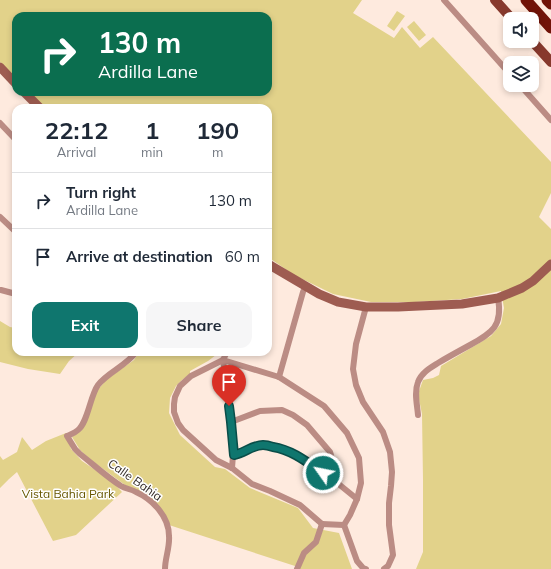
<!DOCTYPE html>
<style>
body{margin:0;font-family:Mulish,sans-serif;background:#f6f6f7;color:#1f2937;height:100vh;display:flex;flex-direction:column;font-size:15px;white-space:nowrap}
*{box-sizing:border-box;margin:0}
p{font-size:13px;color:#747a83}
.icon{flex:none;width:22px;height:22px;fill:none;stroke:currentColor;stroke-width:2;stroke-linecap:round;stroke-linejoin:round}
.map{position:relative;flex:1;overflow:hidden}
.side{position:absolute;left:12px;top:104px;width:260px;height:252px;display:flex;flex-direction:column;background:#fff;border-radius:12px;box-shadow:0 2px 6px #0003}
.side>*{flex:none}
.banner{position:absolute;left:12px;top:12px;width:260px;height:84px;border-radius:12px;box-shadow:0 2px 6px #0003;background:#0b6e4f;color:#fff;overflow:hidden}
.buttons{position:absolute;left:503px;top:12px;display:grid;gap:8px}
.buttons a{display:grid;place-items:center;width:36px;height:36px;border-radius:8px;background:#fff;box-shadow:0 2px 6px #0003;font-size:20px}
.pin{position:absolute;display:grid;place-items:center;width:34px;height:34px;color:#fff;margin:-41px -17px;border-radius:50% 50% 50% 0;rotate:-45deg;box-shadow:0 0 4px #0007}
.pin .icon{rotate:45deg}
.me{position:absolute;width:44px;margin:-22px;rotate:303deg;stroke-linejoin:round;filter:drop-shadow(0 0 3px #0008)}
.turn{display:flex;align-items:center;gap:14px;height:84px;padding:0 20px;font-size:18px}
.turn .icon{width:52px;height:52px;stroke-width:2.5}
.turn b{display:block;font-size:28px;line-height:34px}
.eta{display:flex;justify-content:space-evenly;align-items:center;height:68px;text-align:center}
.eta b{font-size:24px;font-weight:700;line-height:28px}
.cta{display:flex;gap:8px;margin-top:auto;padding:8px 20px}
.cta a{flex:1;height:46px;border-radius:12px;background:#0f766e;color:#fff;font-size:16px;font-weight:700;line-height:46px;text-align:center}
.cta a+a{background:#f6f6f7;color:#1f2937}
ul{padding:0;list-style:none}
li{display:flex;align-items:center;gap:12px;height:56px;padding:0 20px;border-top:1px solid #e0e1e3}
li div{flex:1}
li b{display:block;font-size:15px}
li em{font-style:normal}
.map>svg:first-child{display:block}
.green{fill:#e2d28a}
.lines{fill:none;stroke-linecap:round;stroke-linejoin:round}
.street{stroke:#bb8c84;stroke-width:6}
.secondary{stroke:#9e5c51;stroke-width:9}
.primary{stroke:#87392d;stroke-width:10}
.highway{stroke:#711308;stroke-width:11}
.route-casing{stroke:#0a4d48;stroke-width:10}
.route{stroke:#0f766e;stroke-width:7}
.labels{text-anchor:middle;stroke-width:3;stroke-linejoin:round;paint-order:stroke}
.street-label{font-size:12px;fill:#342c28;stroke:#fff}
.park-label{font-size:12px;fill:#675700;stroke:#fff}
</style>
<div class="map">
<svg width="551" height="569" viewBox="0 0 551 569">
<rect width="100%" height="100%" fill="#feeade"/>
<g class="green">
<path d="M0,0H362L353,13L394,38L402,27L420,48L433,37L551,162V193L539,217L551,229V569H416L423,552V480L422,414L418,394L423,380L433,378L439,375L441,366L491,336L501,324L504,308L501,291L462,299L415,302H371L333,294L294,275L268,257V108H44L29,92H268V16H16V79L0,62Z"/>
<path d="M397,11L405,16L394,31L387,26Z"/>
<path d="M414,21L426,35L419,41L407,27Z"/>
<path d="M0,321L10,327L16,328V352H79L69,361L60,374L28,369L0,362Z"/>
<path d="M139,352H220L208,361L190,371V374L182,380L176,386L170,398L169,413L180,435L215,467L225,469L250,488L298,508L313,528L339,533L352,569H297L295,566L169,525L162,510L146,494L125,485L91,460L80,450L72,437L82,430L97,391L106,380L134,360Z"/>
<path d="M66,433L71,449L82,461L113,482L122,492L76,535L53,541L17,472L9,479L0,488V456L3,460L17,452L22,437L32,450L46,441Z"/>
</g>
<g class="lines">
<g class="street">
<path d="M444,0L510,74"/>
<path d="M520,85L551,120"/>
<path d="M0,123L16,140"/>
<path d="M0,217L16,232"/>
<path d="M1,290L16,294"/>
<path d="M366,307L356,344L353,369L356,385L363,402L383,432L390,452L392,472L391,486L389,503V525L393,555L388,566L384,569"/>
<path d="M136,352C126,366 108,372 98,385C90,396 88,422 78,430C75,433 71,434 67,436L75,449L80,454C94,465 107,477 121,486C126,489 131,489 136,492C152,499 169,516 169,536C170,547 165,558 165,569"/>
<path d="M227,352L223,360L191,376L180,386L175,397L174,404V412L178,423L183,430L216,460L232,468L252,484L270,491L300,505L322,524"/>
<path d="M223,360L279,377L324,406L347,433L359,458L361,483L357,499L350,515L344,525L322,524"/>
<path d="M223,360C228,396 236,432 232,468"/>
<path d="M279,377L303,292L305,287"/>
<path d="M418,415C417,404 414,392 418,382C421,373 430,368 438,363C448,357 459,351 470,345C492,333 503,326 498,298"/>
<path d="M231,422L260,411L282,410L293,415L307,425L330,452L334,465L335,473L330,477"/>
<path d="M234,455L241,454L250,449L264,445L279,448L294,453L330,477L357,499"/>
<path d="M344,525L357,561L363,568L366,569"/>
<path d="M297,569L304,553L316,542L322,524"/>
</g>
<g class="secondary">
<path d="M0,67L16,84"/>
<path d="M24,92L40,108"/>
<path d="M268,264L319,294L338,302L366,307H398L462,304L498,298L522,288L533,281L551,264"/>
</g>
<g class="primary">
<path d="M495,0L512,19"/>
<path d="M532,41L551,62"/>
</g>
<g class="highway">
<path d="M526,0L551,28"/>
<path d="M547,0L551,4"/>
</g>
</g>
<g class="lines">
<defs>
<path id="route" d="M229,406L231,422L234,455C244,453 253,445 263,445C266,445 270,446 273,447C292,450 307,462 323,473"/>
</defs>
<use href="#route" class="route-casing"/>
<use href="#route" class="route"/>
</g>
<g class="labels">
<g class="street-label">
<text transform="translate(135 480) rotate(35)" y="4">Calle Bahia</text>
</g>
<g class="park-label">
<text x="68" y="498">Vista Bahia Park</text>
</g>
</g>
</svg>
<div class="buttons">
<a><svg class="icon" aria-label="sound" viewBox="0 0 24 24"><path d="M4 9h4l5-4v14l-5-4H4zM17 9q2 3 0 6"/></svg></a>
<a><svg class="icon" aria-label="layers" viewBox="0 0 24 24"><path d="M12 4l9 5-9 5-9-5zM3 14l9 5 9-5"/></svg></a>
</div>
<div class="pin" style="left:229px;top:406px;background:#d93025"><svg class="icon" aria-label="arrive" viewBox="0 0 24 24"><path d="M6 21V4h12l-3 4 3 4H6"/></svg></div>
<svg class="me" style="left:323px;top:473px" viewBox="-20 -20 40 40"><circle r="17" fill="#0f766e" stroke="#fff" stroke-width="3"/><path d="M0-11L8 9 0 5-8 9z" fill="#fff"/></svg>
<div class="banner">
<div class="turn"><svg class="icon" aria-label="right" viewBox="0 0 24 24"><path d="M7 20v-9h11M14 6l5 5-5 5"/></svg><div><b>130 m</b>Ardilla Lane</div></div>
</div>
<section class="side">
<div class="eta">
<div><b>22:12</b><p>Arrival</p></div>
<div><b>1</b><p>min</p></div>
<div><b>190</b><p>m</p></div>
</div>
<ul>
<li><svg class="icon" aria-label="right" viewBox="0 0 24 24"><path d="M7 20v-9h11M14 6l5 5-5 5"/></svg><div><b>Turn right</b><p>Ardilla Lane</p></div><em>130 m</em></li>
<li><svg class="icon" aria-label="arrive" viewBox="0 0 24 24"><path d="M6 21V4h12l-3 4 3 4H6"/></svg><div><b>Arrive at destination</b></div><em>60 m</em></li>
</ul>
<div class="cta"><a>Exit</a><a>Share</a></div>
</section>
</div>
